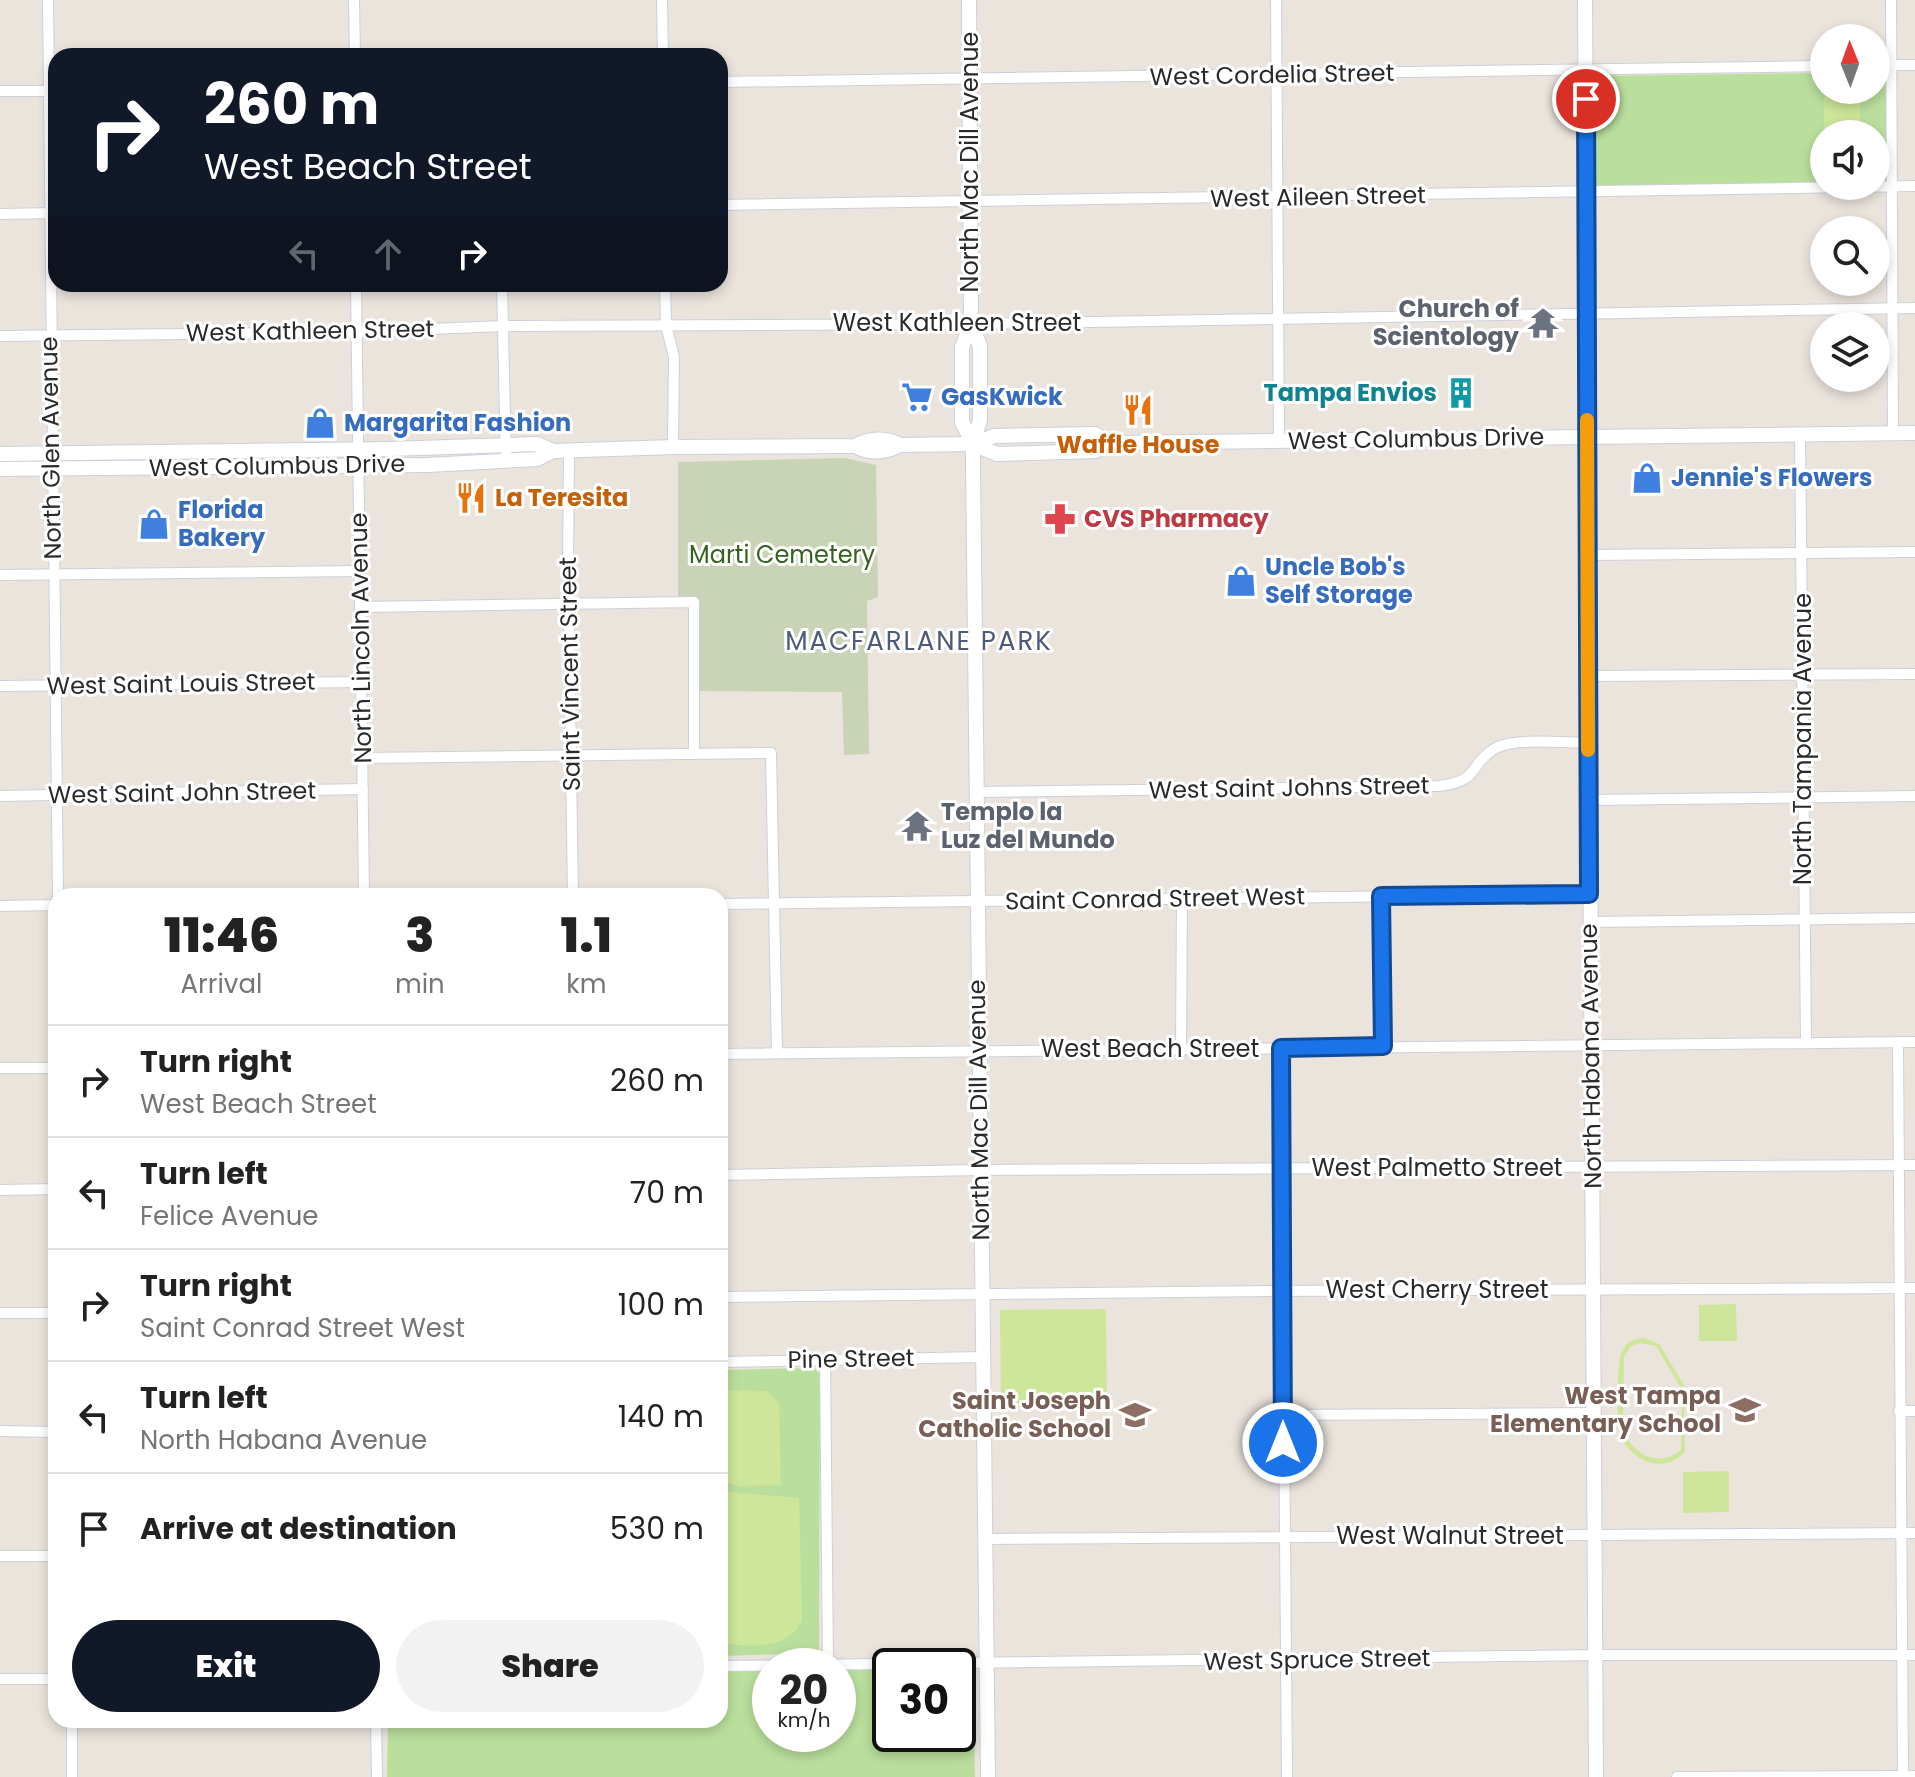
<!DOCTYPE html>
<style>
body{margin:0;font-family:Poppins,sans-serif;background:#f2f2f2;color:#222;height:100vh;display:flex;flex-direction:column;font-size:30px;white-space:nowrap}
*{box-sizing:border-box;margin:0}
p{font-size:26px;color:#767676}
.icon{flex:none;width:44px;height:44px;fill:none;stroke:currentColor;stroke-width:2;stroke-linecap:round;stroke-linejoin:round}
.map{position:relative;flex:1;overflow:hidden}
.panel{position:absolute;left:48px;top:888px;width:680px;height:840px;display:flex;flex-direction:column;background:#fff;border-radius:24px;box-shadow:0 4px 12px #0003}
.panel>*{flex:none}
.guide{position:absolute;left:48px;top:48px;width:680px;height:244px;border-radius:24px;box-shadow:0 4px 12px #0003;background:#111827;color:#fff;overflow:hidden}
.needle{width:52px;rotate:359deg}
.tools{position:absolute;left:1810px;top:24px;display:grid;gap:16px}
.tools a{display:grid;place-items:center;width:80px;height:80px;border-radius:50%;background:#fff;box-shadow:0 4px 12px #0003;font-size:40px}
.speed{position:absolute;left:752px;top:1648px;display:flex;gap:16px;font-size:40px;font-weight:700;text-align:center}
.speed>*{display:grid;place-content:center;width:104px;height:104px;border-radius:50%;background:#fff;box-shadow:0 4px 12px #0003;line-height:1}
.speed small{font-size:20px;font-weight:400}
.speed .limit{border:4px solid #111;border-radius:12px;background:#fff;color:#111}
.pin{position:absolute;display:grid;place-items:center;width:68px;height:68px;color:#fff;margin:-34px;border:4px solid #fff;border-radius:50%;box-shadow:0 2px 8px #0007}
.me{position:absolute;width:88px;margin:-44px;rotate:0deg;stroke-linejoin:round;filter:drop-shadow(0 0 6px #0008)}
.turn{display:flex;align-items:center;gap:28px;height:168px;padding:0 24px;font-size:36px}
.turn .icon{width:104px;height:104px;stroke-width:2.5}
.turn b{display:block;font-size:56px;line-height:68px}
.lanes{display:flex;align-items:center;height:76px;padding:0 24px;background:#0003;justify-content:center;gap:40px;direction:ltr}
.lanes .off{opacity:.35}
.eta{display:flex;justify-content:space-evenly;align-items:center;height:136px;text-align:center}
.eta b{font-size:48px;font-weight:800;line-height:56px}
.action{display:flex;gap:16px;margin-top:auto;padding:16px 24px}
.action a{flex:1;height:92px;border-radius:48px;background:#111827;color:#fff;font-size:32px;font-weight:800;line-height:92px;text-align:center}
.action a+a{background:#f2f2f2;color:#222}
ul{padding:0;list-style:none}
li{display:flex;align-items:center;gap:24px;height:112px;padding:0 24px;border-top:2px solid #e0e0e0}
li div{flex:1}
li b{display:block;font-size:30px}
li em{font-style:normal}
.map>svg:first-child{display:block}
.green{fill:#badf9d}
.cemetery{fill:#c8d4b5}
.pitch{fill:#cde699;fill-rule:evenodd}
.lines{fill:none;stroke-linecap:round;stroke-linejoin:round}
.street-casing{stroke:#ccd0db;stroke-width:12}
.secondary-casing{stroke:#ccd0db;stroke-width:16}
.street{stroke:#fff;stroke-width:10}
.secondary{stroke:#fff;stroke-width:14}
.route-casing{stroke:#114b97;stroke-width:20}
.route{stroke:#1a73e8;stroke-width:14}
.slow{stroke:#f59e0b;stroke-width:14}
.labels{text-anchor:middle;stroke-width:6;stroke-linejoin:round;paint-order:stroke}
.street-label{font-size:24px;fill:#2a2a2a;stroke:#fff}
.worship-label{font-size:24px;font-weight:bold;fill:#5b616d;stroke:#fff;text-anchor:end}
.culture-label{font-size:24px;font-weight:bold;fill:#0d838f;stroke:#fff;text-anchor:end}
.shop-label{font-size:24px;font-weight:bold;fill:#366cbe;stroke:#fff;text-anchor:start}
.food-label{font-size:24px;font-weight:bold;fill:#c56008;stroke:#fff}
.health-label{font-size:24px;font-weight:bold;fill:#be3a42;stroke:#fff;text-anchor:start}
.park-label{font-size:24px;fill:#34631e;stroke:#fff}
.education-label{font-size:24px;font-weight:bold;fill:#785e54;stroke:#fff;text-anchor:end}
.neighbourhood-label{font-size:26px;letter-spacing:2px;fill:#4d5a78;stroke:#fff}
</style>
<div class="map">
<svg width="1915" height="1777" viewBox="0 0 1915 1777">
<rect width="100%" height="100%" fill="#ebe4dd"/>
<g class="green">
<path d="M1824,73V90H1876V73H1886L1888,181H1876V134H1824V182L1592,187L1591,76Z"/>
<path d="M810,1368L816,1369L820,1375L819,1653L720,1656V1370Z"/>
<path d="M838,1669H890V1734H958V1669L973,1678L975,1777H387L388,1720H720V1671H770V1734H838Z"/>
</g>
<path class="cemetery" d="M845,458L876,465L878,597L867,601L869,754L844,755L842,692L699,691L698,598H678V462Z"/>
<g class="pitch">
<path d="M1824,94H1860V134H1824V147Z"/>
<path d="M1736,1304L1737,1341H1699V1305Z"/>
<path d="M1106,1309L1107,1407L1001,1408L1000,1310Z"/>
<path d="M1644,1338L1659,1344L1684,1385L1685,1451C1666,1475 1631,1462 1621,1436C1616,1424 1616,1359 1623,1349C1628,1341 1635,1339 1644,1338ZM1640,1343L1656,1346L1682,1390L1681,1450C1658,1469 1632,1454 1623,1429L1624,1357L1630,1347Z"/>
<path d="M720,1390L767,1391L779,1403L781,1485L738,1486L720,1480Z"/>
<path d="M1729,1471V1512L1683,1513V1472Z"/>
<path d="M720,1491L799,1498L802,1620C788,1652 750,1645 720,1644Z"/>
</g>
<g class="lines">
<defs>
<g id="street">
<path d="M48,0L58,896"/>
<path d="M354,0L355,56"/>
<path d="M662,0L663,56"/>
<path d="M1276,0L1279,442"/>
<path d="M1891,0L1893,433"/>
<path d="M1876,65H1915"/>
<path d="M720,82L1824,66"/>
<path d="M0,91H56"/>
<path d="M720,205L1915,186"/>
<path d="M0,214L54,213"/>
<path d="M356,284L364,896"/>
<path d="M502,284L506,461"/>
<path d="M665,284L666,325L674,357L673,447"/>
<path d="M0,336L357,332L504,326L971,324L1915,308"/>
<path d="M1800,434L1806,1043"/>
<path d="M569,451L568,568L573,896"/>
<path d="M1587,555L1915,552"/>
<path d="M0,575L359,571"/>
<path d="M360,607L694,602V754"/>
<path d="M1588,676L1915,674"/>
<path d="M0,686L362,682"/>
<path d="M363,758L771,753L777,1053"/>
<path d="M975,792L1439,786C1481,781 1468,765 1494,749C1515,737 1564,743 1588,743"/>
<path d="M0,796L363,789"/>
<path d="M1588,800L1915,796"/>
<path d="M1381,896L1383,1046"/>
<path d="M720,904L1589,894"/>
<path d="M0,906L56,905"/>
<path d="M1590,922L1915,918"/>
<path d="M1898,1042L1903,1777"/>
<path d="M1281,1048L1287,1777"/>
<path d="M1181,1049L1182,899"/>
<path d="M720,1054L1915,1042"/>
<path d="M0,1068H56"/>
<path d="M720,1175L980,1170L1915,1165"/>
<path d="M0,1190L56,1189"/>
<path d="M720,1297L1271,1291L1915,1288"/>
<path d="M0,1313H56"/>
<path d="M825,1359L828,1664"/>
<path d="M720,1362L982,1357"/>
<path d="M1899,1411H1915"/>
<path d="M1283,1415L1593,1413"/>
<path d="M0,1431L56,1432"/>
<path d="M985,1539L1915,1533"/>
<path d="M0,1556H56"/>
<path d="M720,1666L1595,1655H1915"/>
<path d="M0,1679H56"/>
<path d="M72,1720V1777"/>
<path d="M376,1720L377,1777"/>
<path d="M1677,1777L1915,1776"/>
</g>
<g id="secondary">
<path d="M969,0L971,324L962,347V422L973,444"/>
<path d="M1585,0L1596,1777"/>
<path d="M971,324L980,346V420L973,444V467L988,1777"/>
<path d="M973,444L997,454L1096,451L1108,443L1915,433"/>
<path d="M855,446C869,454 886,453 900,445"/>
<path d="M0,454L388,449L537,444L553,451"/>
<path d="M0,469L428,465L537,459L553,451L673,447L855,446C870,438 885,437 900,445L973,444L994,436L1095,434L1108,443"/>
</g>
</defs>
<use href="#street" class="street-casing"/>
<use href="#secondary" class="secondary-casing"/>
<use href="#street" class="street"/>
<use href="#secondary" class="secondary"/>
</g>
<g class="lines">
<defs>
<path id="route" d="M1283,1443L1281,1048L1383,1046L1381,896L1589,894L1586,99"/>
</defs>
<use href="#route" class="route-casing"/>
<use href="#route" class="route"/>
<path class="slow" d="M1587,420L1588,750"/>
</g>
<defs>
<symbol id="temple-bare" viewBox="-9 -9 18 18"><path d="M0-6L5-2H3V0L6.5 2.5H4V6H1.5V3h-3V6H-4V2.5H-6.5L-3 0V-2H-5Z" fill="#6b7280" stroke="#fff" stroke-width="2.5" paint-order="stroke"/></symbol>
<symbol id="building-bare" viewBox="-9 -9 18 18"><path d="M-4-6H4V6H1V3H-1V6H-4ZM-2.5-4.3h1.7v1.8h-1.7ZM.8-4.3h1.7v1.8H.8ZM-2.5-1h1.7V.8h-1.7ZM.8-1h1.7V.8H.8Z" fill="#0f9aa8" stroke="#fff" stroke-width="2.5" paint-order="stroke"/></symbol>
<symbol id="supermarket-bare" viewBox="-9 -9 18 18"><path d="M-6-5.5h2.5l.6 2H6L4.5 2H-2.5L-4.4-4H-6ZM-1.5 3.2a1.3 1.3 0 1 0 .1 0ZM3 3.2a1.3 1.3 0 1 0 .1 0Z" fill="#3f7fe0" stroke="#fff" stroke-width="2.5" paint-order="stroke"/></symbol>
<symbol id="restaurant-bare" viewBox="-9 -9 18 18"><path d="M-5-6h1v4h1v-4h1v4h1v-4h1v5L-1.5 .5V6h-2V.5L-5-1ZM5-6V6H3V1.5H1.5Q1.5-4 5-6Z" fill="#e8710a" stroke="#fff" stroke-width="2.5" paint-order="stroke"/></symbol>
<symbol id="shop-bare" viewBox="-9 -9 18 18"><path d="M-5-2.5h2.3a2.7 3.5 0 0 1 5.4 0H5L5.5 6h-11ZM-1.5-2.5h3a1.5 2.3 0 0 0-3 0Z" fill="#3f7fe0" stroke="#fff" stroke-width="2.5" paint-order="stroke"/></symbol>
<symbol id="pharmacy-bare" viewBox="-9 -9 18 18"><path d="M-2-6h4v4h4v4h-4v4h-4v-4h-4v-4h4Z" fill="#e0444e" stroke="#fff" stroke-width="2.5" paint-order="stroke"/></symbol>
<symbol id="school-bare" viewBox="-9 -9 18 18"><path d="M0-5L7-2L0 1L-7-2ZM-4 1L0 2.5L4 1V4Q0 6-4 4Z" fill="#8d6e63" stroke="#fff" stroke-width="2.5" paint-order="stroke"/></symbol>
</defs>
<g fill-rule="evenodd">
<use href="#temple-bare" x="1521" y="301" width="44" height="44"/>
<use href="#building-bare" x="1439" y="371" width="44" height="44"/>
<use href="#supermarket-bare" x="895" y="375" width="44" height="44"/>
<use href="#restaurant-bare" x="1116" y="388" width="44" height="44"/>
<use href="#shop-bare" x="298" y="401" width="44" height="44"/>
<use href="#shop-bare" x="1625" y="456" width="44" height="44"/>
<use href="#restaurant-bare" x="449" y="476" width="44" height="44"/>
<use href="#pharmacy-bare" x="1038" y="497" width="44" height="44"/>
<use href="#shop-bare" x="132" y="502" width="44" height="44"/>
<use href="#shop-bare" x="1219" y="559" width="44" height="44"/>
<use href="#temple-bare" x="895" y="804" width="44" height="44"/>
<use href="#school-bare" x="1723" y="1388" width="44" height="44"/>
<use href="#school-bare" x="1113" y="1393" width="44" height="44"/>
</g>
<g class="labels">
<g class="street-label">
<text transform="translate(1272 75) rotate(-1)" y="8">West Cordelia Street</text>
<text transform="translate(970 162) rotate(-90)" y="8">North Mac Dill Avenue</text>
<text transform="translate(1318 197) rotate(-1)" y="8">West Aileen Street</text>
<text x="957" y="331">West Kathleen Street</text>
<text transform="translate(310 331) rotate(-1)" y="8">West Kathleen Street</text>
<text transform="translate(1416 439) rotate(-1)" y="8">West Columbus Drive</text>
<text transform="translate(51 448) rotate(-91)" y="8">North Glen Avenue</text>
<text transform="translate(277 466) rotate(-1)" y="8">West Columbus Drive</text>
<text transform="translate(361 638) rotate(-91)" y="8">North Lincoln Avenue</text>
<text transform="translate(570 674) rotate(-91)" y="8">Saint Vincent Street</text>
<text transform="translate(181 684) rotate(-1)" y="8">West Saint Louis Street</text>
<text transform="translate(1803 739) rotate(-90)" y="8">North Tampania Avenue</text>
<text transform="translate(1289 788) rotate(-1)" y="8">West Saint Johns Street</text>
<text transform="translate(182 793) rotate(-1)" y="8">West Saint John Street</text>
<text transform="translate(1155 899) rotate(-1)" y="8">Saint Conrad Street West</text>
<text x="1150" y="1057">West Beach Street</text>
<text transform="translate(1591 1056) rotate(-91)" y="8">North Habana Avenue</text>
<text transform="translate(979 1110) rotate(-91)" y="8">North Mac Dill Avenue</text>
<text x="1437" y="1176">West Palmetto Street</text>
<text x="1437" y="1298">West Cherry Street</text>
<text transform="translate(851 1359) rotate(-1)" y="8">Pine Street</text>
<text x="1450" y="1544">West Walnut Street</text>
<text transform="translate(1317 1660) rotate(-1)" y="8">West Spruce Street</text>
</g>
<g class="worship-label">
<text x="1519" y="317">Church of<tspan x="1519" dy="28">Scientology</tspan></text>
<text x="941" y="820" text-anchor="start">Templo la<tspan x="941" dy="28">Luz del Mundo</tspan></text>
</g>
<g class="culture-label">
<text x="1437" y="401">Tampa Envios</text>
</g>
<g class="shop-label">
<text x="941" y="405">GasKwick</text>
<text x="344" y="431">Margarita Fashion</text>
<text x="1671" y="486">Jennie's Flowers</text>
<text x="178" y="518">Florida<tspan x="178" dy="28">Bakery</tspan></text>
<text x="1265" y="575">Uncle Bob's<tspan x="1265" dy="28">Self Storage</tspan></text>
</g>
<g class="food-label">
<text x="1138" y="453">Waffle House</text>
<text x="495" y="506" text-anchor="start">La Teresita</text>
</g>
<g class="health-label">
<text x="1084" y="527">CVS Pharmacy</text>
</g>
<g class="park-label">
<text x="782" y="563">Marti Cemetery</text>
</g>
<g class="education-label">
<text x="1721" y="1404">West Tampa<tspan x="1721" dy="28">Elementary School</tspan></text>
<text x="1111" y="1409">Saint Joseph<tspan x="1111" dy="28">Catholic School</tspan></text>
</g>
<g class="neighbourhood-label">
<text x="919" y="650">MACFARLANE PARK</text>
</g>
</g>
</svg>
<div class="tools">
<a><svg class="needle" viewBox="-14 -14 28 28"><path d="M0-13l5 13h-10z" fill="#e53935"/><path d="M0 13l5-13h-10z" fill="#767676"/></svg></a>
<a><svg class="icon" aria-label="sound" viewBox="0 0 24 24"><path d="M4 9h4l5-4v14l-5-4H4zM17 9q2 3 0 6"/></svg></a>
<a><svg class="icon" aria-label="search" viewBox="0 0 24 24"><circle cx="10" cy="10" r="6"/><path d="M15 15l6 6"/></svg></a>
<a><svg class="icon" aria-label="layers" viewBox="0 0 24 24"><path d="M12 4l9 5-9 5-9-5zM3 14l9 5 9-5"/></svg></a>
</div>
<div class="speed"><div>20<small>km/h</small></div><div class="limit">30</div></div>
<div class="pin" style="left:1586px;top:99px;background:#d93025"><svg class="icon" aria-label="arrive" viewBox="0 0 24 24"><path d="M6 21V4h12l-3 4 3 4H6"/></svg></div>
<svg class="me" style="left:1283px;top:1443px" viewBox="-20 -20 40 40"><circle r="17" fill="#1a73e8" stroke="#fff" stroke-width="3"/><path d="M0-11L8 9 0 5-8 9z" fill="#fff"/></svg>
<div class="guide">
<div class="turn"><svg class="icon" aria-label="right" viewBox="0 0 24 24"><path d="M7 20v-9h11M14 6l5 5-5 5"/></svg><div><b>260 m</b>West Beach Street</div></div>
<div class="lanes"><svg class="icon off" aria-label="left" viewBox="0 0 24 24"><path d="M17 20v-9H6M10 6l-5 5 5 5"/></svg><svg class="icon off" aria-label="ahead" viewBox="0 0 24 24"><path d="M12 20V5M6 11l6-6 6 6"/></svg><svg class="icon" aria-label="right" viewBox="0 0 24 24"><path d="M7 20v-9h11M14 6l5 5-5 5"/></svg></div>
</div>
<section class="panel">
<div class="eta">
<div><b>11:46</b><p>Arrival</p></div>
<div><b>3</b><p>min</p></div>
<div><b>1.1</b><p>km</p></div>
</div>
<ul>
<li><svg class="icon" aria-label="right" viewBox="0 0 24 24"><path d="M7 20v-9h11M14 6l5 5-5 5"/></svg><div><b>Turn right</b><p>West Beach Street</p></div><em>260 m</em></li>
<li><svg class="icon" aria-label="left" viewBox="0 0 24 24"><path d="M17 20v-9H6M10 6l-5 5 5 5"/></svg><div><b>Turn left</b><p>Felice Avenue</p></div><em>70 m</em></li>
<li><svg class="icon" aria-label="right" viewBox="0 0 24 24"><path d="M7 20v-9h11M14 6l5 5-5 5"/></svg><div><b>Turn right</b><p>Saint Conrad Street West</p></div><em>100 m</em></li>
<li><svg class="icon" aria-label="left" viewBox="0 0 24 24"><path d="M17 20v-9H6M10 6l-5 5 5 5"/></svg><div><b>Turn left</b><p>North Habana Avenue</p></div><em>140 m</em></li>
<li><svg class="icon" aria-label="arrive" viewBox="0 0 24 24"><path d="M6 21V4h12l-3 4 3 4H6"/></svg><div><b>Arrive at destination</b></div><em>530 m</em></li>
</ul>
<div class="action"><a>Exit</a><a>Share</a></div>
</section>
</div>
